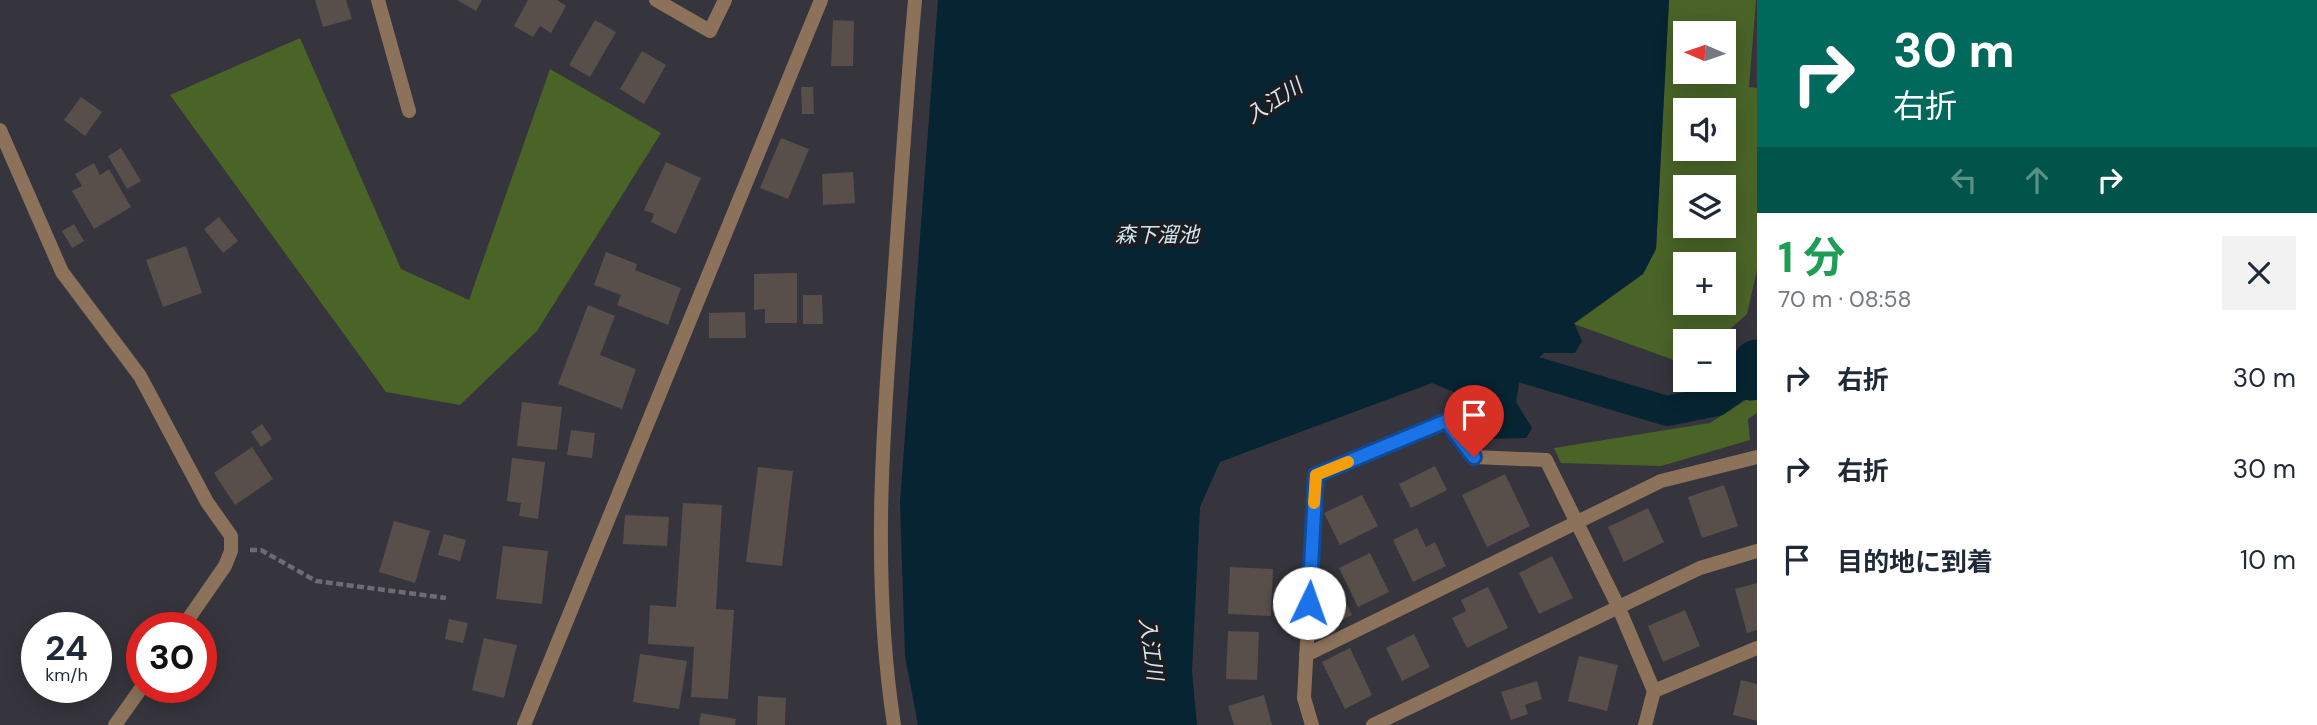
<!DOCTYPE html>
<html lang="ja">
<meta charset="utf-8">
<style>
body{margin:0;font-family:"DM Sans","Noto Sans JP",sans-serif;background:#f2f2f3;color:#1f2937;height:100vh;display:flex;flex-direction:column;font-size:26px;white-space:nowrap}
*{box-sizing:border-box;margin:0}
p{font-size:23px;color:#747a83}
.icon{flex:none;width:38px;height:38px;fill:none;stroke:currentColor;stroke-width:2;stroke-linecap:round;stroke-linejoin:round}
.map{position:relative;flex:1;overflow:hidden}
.panel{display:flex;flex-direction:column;background:#fff;width:560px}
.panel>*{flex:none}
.hud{background:#00695c;color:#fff;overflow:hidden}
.needle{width:46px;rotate:272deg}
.controls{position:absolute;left:1673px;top:21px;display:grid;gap:14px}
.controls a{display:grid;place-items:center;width:63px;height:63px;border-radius:0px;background:#fff;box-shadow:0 4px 18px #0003;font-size:35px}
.speed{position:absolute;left:21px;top:612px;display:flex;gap:14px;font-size:35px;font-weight:700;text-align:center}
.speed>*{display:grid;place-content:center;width:91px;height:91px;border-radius:50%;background:#fff;box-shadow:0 4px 18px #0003;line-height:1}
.speed small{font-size:18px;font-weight:400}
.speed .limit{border:10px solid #d22;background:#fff;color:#111}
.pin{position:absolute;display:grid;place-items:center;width:60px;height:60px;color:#fff;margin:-72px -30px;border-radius:50% 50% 50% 0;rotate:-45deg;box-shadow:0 0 7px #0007}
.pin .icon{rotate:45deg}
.me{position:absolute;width:77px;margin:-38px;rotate:3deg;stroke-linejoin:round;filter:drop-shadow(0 0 5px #0008)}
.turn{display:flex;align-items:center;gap:24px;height:147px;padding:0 21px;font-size:32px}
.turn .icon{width:91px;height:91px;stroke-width:2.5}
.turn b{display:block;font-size:49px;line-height:60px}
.lanes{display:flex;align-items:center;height:66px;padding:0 21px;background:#0003;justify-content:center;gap:35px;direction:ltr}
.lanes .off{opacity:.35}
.round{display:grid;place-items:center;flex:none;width:74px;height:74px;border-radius:0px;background:#f2f2f3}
.overview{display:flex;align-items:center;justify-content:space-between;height:119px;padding:0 21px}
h1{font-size:42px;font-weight:700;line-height:52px;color:#1e9e55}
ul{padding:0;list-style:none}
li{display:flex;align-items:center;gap:21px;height:91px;padding:0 21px}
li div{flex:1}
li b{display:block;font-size:26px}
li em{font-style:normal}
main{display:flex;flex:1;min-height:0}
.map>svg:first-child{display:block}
.green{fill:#4a6428;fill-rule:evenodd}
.water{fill:#062431}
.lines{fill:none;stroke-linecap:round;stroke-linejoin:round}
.canal{stroke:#062431;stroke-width:30}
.river{stroke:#062431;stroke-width:49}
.building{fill:#584f4b}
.path{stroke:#6d6c73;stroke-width:4.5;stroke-dasharray:7 3.5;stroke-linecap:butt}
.minor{stroke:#8c725a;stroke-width:14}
.tertiary{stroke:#8c725a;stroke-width:14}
.route-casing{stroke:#114b97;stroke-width:18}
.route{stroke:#1a73e8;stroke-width:12}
.slow{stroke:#f59e0b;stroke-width:12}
.labels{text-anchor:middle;stroke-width:7;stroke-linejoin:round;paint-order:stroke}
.water-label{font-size:21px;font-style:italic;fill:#d1e7f1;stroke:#1d1c20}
</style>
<main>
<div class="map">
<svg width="1757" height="725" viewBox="0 0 1757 725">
<rect width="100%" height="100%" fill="#36343c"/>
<g class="green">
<path d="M1669,0H1756L1749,87L1757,88V270L1747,314L1717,341H1685V364L1574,324L1643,274L1656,249ZM1685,33H1724V72H1685ZM1685,110H1724V149H1685ZM1685,187H1724V226H1685ZM1685,264H1724V303H1685Z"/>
<path d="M300,38L401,269L469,300L550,69L661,133L537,331L460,405L386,392L170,95Z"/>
<path d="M1757,393V413L1748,419L1750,440L1661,466L1561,463L1554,448L1710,423Z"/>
</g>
<path class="water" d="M938,0H1669L1656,249L1643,274L1574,323L1582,341L1575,353H1544L1521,372L1516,402L1532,428L1526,438L1490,439L1461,395L1432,383L1220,462L1200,507L1192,671L1197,725H918L905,656L900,502Z"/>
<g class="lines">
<path class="canal" d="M1507,363L1667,411L1717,401L1751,376"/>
<path class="river" d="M1751,376L1757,364"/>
</g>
<g class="building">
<path d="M315,0H346L352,19L323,27Z"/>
<path d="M457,0H482L476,11Z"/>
<path d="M528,0H557L566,6L551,33L540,26L533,37L514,26Z"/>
<path d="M595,20L616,32L590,77L569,65Z"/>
<path d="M833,20L854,21L853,66H831Z"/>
<path d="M642,51L666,65L644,104L620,89Z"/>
<path d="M801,87H813L814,114H802Z"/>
<path d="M81,97L102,112L85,136L64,120Z"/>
<path d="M781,138L809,149L788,199L760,188Z"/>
<path d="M121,148L141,181L127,189L108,156Z"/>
<path d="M666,162L701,178L676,234L651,222L654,214L644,210Z"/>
<path d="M94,163L100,175L109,169L131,207L94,229L72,191L82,186L75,174Z"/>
<path d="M853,172L855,203L823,205L822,174Z"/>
<path d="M219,217L238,241L223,253L204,229Z"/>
<path d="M74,224L84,241L72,248L62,231Z"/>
<path d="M186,246L202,293L163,307L146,260Z"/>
<path d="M606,252L637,264L635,270L681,288L668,325L617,305L621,295L594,285Z"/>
<path d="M797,273V323H765V309L754,310V274Z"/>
<path d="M803,295H822L823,324H803Z"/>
<path d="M588,305L615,316L600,355L636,369L622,409L558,384Z"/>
<path d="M745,312L746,338H709V313Z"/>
<path d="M522,402L562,407L557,450L517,446Z"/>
<path d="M262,424L272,439L261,447L251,432Z"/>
<path d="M571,430L595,433L592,458L567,455Z"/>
<path d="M252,447L273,479L235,505L214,473Z"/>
<path d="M512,458L545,462L538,519L519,516L521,503L507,501Z"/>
<path d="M1435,466L1447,490L1411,508L1399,484Z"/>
<path d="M758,467L793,471L782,566L746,562Z"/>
<path d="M1505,474L1530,526L1487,547L1462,495Z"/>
<path d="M1724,485L1738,526L1702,538L1688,497Z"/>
<path d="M1362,495L1378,526L1340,545L1324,513Z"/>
<path d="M683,503L722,505L716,609L734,610L728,699L691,697L694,647L648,644L650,605L676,607Z"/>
<path d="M1648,508L1664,542L1624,562L1608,527Z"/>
<path d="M625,515L669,517L667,546L623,544Z"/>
<path d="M394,521L430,531L415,583L379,572Z"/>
<path d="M1417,528L1426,547L1435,542L1446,566L1413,582L1393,540Z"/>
<path d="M444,534L466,540L460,561L438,555Z"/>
<path d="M503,546L548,551L542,604L496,599Z"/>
<path d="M1370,553L1389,592L1358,607L1339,568Z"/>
<path d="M1552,556L1573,598L1539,614L1519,573Z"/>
<path d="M1230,567L1273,569L1271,616L1228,614Z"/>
<path d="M1757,583V630L1747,633L1735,589Z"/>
<path d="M1488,587L1508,628L1467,648L1452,618L1466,611L1461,600Z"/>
<path d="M1343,596L1352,615L1332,625L1323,606Z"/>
<path d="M1685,610L1700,646L1663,662L1648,626Z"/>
<path d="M449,619L468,623L463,643L445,639Z"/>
<path d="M1228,631L1259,632L1257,680L1226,679Z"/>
<path d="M1414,634L1430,667L1402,681L1386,648Z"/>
<path d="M484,638L517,645L504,698L472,690Z"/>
<path d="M1350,648L1372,695L1345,709L1322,662Z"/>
<path d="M640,654L687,661L679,709L633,702Z"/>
<path d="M1579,656L1618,665L1607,711L1568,701Z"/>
<path d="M1741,680L1757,684V721L1733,715Z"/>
<path d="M1537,681L1542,699L1525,705L1528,714L1511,720L1501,692Z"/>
<path d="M1264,695L1272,725H1234L1228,706Z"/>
<path d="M758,696L786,698L785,725H757Z"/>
<path d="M701,713L736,719L735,725H699Z"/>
</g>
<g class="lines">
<path class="path" d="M250,550H261L316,581L446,598"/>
<g class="minor">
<path d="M378,0L409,111"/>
<path d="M656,0L710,31L725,0"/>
<path d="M0,130L62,272L140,376L207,502L231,536V551L225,566L182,628"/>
<path d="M1306,655L1661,481L1757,457"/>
<path d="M1654,691L1757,648"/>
<path d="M115,725L142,687"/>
<path d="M524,725L821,0"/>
<path d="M1312,725L1304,698L1316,475L1446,421L1474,457L1546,460L1618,606L1654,691L1645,725"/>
</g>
<g class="tertiary">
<path d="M894,725C872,582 882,440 893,296C900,198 906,99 915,0"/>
<path d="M1373,725L1700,568L1757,551"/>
</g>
</g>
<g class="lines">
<defs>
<path id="route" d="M1309,603L1316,475L1446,421L1474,457"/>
</defs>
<use href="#route" class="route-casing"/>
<use href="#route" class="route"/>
<path class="slow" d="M1314,503L1316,475L1348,462"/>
</g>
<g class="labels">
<g class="water-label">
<text transform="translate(1274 101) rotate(-33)" y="7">入江川</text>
<text x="1157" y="242">森下溜池</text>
<text transform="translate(1151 649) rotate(82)" y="7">入江川</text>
</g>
</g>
</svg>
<div class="controls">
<a><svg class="needle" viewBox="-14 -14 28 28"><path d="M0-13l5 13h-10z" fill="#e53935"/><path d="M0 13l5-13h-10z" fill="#747a83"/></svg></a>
<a><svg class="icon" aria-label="sound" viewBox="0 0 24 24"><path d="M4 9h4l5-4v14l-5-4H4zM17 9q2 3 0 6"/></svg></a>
<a><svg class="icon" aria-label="layers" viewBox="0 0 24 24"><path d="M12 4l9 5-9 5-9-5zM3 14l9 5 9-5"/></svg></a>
<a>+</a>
<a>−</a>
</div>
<div class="speed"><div>24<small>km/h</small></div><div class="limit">30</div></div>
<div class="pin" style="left:1474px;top:457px;background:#d93025"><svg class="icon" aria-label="arrive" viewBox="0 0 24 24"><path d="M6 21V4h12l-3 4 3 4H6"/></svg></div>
<svg class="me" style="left:1309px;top:603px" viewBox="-20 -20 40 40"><circle r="19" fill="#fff"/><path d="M0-13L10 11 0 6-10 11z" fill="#1a73e8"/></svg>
</div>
<section class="panel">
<div class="hud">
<div class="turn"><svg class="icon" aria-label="right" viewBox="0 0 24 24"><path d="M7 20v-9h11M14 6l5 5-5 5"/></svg><div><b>30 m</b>右折</div></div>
<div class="lanes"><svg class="icon off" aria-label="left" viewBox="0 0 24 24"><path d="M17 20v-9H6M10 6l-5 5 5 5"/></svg><svg class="icon off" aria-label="ahead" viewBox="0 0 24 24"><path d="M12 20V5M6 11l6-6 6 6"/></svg><svg class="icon" aria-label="right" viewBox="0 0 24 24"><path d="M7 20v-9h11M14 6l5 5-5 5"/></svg></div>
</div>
<div class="overview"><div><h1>1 分</h1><p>70 m · 08:58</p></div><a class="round"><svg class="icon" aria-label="close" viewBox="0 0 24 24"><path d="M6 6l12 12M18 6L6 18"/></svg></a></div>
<ul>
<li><svg class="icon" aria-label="right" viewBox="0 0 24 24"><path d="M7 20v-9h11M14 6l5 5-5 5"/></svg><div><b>右折</b></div><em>30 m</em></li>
<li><svg class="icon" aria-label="right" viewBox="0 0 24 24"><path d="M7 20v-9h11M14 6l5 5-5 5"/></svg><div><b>右折</b></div><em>30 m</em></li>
<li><svg class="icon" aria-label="arrive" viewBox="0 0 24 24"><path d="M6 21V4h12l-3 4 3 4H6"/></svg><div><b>目的地に到着</b></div><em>10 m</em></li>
</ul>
</section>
</main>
